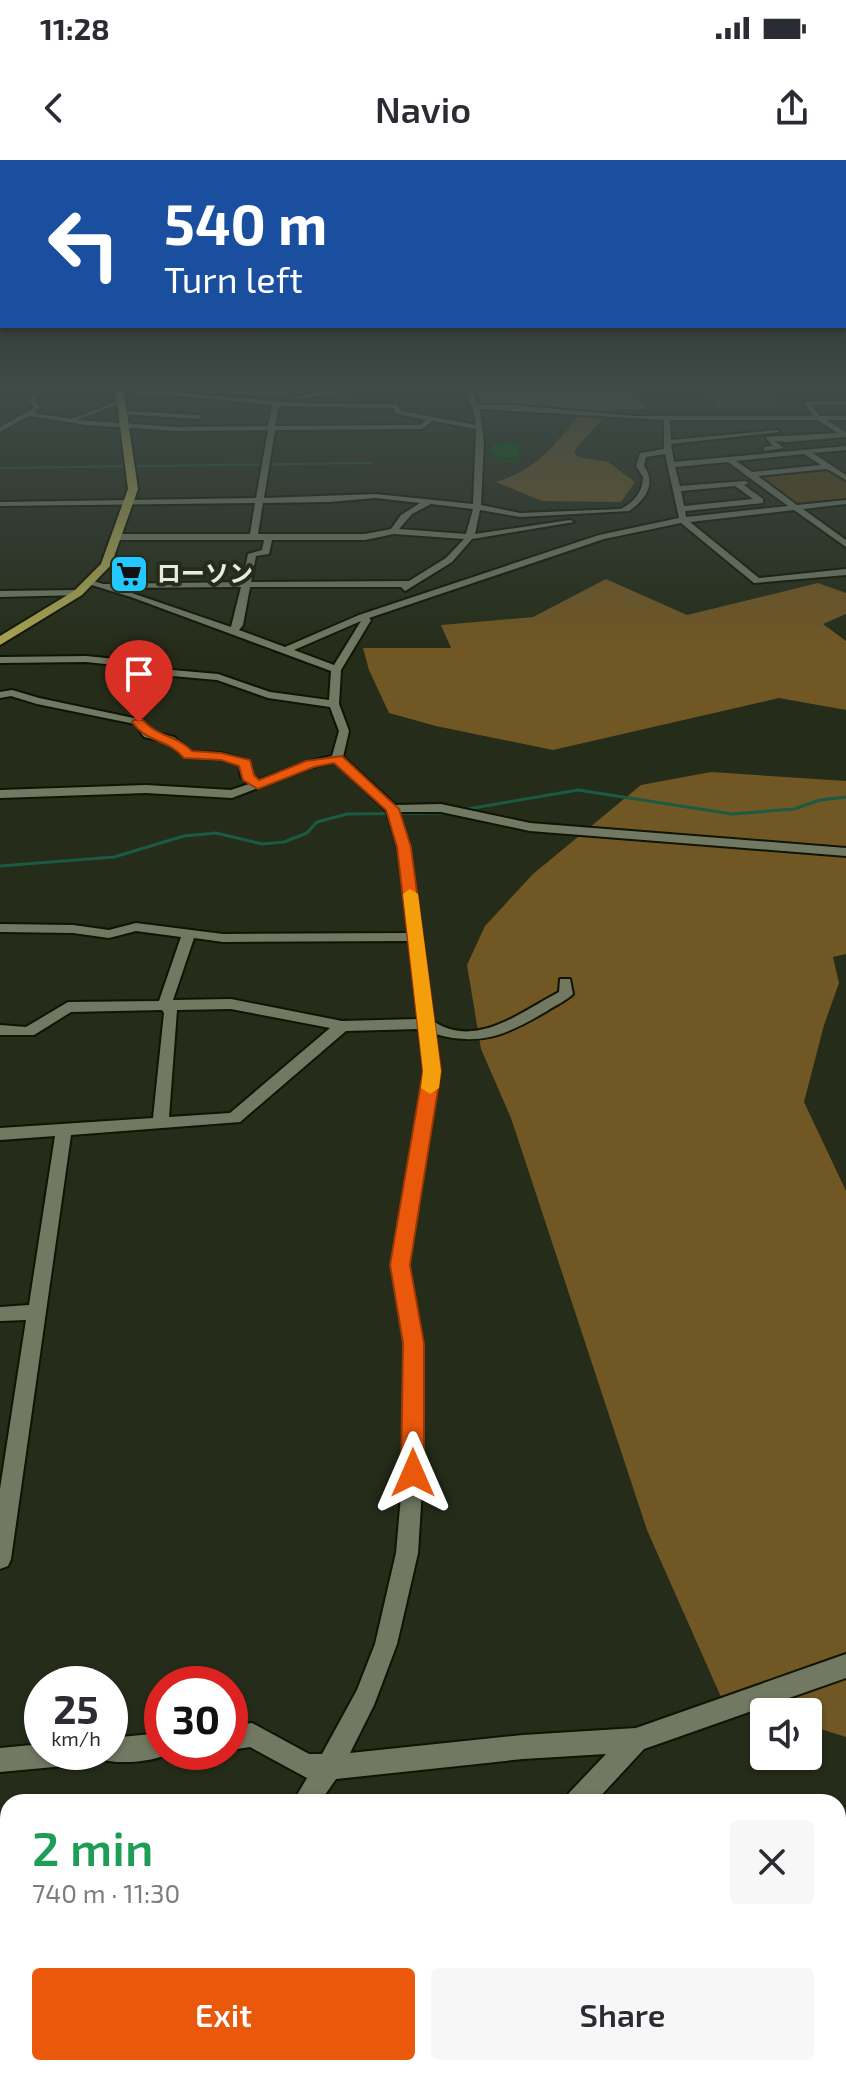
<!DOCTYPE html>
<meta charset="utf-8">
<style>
body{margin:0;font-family:"Exo 2","Noto Sans JP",sans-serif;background:#f7f7f7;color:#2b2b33;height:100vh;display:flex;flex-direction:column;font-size:30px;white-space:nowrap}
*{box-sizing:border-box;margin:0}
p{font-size:26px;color:#7c7c81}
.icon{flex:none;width:44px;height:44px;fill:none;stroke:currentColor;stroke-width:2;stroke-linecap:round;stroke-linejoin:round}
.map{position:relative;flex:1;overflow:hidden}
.sheet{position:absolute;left:0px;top:1634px;width:846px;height:282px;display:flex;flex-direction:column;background:#fff;border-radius:24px 24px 0 0;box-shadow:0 2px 6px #0004}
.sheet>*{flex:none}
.banner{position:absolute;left:0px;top:0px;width:846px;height:168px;box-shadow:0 2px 6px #0004;background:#1a4fa0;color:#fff;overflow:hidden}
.buttons{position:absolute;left:750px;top:1538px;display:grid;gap:16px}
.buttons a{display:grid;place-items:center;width:72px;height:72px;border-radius:8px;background:#fff;box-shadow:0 2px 6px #0004;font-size:40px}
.speed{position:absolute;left:24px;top:1506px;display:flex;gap:16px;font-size:40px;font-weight:700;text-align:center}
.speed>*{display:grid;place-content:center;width:104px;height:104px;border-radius:50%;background:#fff;box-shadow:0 2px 6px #0004;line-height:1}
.speed small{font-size:20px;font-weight:400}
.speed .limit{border:12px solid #d22;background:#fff;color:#111}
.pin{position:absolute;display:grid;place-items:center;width:68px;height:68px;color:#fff;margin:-82px -34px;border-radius:50% 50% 50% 0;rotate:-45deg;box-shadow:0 0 8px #0007}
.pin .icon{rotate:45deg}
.me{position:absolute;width:88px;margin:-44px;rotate:0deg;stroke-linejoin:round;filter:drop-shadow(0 0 6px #0008)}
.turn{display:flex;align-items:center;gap:28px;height:168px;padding:0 32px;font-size:36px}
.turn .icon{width:104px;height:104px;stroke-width:2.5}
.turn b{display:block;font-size:56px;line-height:68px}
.round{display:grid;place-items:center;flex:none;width:84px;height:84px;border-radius:8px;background:#f7f7f7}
.head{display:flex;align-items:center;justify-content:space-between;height:136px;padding:0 32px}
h1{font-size:48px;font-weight:600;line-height:60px;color:#1e9e55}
.primary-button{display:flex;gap:16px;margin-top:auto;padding:16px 32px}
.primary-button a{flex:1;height:92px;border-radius:8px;background:#ea580c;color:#fff;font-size:32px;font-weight:600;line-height:92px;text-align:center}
.primary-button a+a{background:#f7f7f7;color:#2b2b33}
.status{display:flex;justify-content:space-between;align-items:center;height:56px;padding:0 40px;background:#fff;direction:ltr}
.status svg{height:22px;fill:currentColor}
header{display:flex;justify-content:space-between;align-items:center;height:104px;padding:0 32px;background:#fff;font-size:36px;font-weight:600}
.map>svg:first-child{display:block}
.green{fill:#574012}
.forest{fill:#715724}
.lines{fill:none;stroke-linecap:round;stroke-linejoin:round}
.stream-far1{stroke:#1b5a43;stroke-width:2}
.stream{stroke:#1b5a43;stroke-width:3}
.minor-casing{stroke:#0f1403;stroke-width:4}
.major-casing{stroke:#0f1403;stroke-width:4}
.minor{fill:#717963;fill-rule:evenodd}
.major{fill:#a9a452;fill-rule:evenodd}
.wall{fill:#00490a}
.building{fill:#00550c;stroke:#003c08;stroke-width:2}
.route{fill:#ea580c;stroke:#983908;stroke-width:2}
.slow{fill:#f59e0b}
.labels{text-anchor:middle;stroke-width:8;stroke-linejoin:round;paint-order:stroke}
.far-poi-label{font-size:24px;font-weight:bold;fill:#e8ece0;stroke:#252c19;text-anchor:start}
</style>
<div class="status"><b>11:28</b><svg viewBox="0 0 49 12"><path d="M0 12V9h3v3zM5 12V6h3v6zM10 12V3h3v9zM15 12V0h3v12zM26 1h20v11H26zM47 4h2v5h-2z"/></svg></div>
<header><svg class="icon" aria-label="back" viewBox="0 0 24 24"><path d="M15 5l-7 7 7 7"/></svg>Navio<svg class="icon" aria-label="share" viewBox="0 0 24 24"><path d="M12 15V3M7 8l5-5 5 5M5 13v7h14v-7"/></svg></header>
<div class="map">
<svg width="846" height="1915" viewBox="0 0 846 1915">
<rect width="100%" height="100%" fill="#252c19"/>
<g class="green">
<path d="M207,226H300L284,237L200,232Z"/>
<path d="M701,226H762L781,249H718Z"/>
<path d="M827,308L846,321V339L794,344L756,316Z"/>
</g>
<g class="forest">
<path d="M479,226H632L629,232L647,249L610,250L574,291L578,297L608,302L635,322L621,342L542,341L496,322C538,309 548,290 577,259L570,248L481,244Z"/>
<path d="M606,419L687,455L818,423L846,433V454L823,464L846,481V550L779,538L553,590L436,566L389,553L369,510L363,488H451L441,465L533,457Z"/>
<path d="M711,612L846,621V794L833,797L839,823L824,865L804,942L846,1031V1577L808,1565V1552H767L721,1537L647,1370L511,958L481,889L467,805L485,766L533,714L641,625Z"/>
<path d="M838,1761L846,1762V1915H697L708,1908H838Z"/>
<path d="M530,1908H648L653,1915H522Z"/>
</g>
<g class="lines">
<path class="stream-far1" d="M0,308L371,303"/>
<g class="stream">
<path d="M462,650L578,630L732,654L794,649L820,640L846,637"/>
<path d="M0,706L114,697L184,676L216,673L262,684L284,682L307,673L317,662L347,654L449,653"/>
</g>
<defs>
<g id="minor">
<path d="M38,226H44L35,241L41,248L34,253L72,259L122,239L124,242L77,260L176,267L268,266L272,245L172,235L117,234L160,231L311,244H397L402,251L476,265L473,249L464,229L332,234L297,239L294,237L332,230L469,226L478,245H512L635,256H813L804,242L846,241V245H811L820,256H846V260H826L846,272V277L787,282L775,281L784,288L764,291V287L773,286L765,277L838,273L817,260H670L671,280L776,270L780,272L671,284L674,302L846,286V290L813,293L846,315V320L827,309L758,316L797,345L846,340V344L803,349L846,380V387L794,350L690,362L759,418L846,409V415L754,423L681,363L604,379L369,458L371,460L341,510L339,544L349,571L343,597L395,645L441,644L530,663L846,688V696L530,671L441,652H399L410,687L433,861C476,890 522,851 559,832L560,819H570L573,834C566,841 556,845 547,851C508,874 481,887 435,874L440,911L409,1105L423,1183V1313L418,1393L397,1484L374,1545L350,1593L523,1575L636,1568L846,1494V1518L644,1589L595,1642H566L569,1633L606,1594L523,1599L336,1619L320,1642H293L307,1618L250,1587L230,1590V1566L252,1563L309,1594H322L357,1530L375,1484L396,1393L403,1313L405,1183L391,1105L424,911L419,869L346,871L240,962L71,975L11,1399L8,1406L0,1409V1329L26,1160L0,1161V1147L29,1145L55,976L0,980V968L153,958L164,853L162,850L71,852L34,875H0V865L26,867L68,842L159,841L181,777L136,771L109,778L73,773L0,772V764L73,765L109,770L136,763L223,774L408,773L398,687L386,650L335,602L313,607L232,638L146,633L0,638V630L146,625L231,630L249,624L241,617L240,605L220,599L185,597L166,582L144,577L135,564L37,544L11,536L0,538V532L12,530L39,538L143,560L152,572L174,577L192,592L221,593L249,601L253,616L259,620L306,602L332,596L339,571L330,547L268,538L217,520L161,515L115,505L86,502L0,503V497L86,496L115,499L161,509L218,514L270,532L329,540L331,511L131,437L85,423L90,420L103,424L242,422L248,394L262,390L264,380H118L114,377L118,374H250L255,343L0,346V342L256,338L268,270L176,271L86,265L29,256L0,272V267L34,248L29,241ZM279,246L393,248L394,252L398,254L426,260L420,265L275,266ZM480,249L664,260V289L640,293L636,306L643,317C643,332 634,342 621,349L520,353L481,345L484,281ZM433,261L476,269L473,344L376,334L264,338L275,270L422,269ZM665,294L679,358L599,375L359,455L285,487L239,470L243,465L250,427H401L405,431L452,402L472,379L574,362L570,360L475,374L480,350L520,357L629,351C645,340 657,324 644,306L646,297ZM804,294L821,305L752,312L736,301ZM728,302L788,346L686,357L685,351L763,343V339L744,325L749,323L745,321L680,326L675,307ZM735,326L753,339L684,346L681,331ZM376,338L420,343L401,355L391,369L365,374H258L263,343L329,342ZM431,344L473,349L466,374L399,369L412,354ZM394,374L464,379L446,398L409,421L251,422L256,396L269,394L272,380H365ZM241,427L231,467L117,428ZM361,461L334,505L294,490ZM194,778L223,782L409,781L418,859L342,861L231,839L173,840ZM231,849L330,868L230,953L169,957L177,850Z"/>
<path d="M123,251L198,255L201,257L198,259L121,254Z"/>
<path d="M78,430L83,433L81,435L0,437V431Z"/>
<path d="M162,1573V1592H171C157,1602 118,1605 101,1599L99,1593L96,1601L87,1604L0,1612V1588L42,1584V1592H110V1578Z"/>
<path d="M187,1908H215L213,1915H185Z"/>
<path d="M270,1908H298L295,1915H267Z"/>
</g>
<path id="major" d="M115,226H123L138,329L111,405L82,435L0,485V476L74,431L101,404L128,329Z"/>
</defs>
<use href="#minor" class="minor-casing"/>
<use href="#major" class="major-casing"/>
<use href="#minor" class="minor"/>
<use href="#major" class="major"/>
</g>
<path class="wall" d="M520,282L519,302L500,301L491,299V284Z"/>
<path class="building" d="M520,282L519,298H500L491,295V284Z"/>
<linearGradient id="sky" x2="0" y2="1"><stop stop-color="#14180e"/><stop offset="0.46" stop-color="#404b49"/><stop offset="1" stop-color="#404b49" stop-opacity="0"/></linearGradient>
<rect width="846" height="494" fill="url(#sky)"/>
<path class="route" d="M134,560H143C157,577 177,575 192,591L221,593L250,600L254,615L259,620L306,601L342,596L399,649L411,687L441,911L410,1105L424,1183V1313L421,1320L413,1323L404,1320L401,1313L403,1183L390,1105L423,911L397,687L386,650L334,603L314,607L258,629L243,620L239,606L221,600L184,598C167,578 148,584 132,562Z"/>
<path class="slow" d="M410,729L418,734L441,911L439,928L430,934L421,928L423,911L403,734Z"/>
<defs>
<symbol id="supermarket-square" viewBox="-11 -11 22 22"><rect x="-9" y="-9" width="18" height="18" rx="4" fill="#23c9fe" stroke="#252c19"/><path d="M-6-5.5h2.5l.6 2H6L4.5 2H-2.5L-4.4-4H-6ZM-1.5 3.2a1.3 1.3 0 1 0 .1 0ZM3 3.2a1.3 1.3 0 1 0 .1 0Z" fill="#111"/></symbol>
</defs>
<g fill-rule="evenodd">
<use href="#supermarket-square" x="107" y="392" width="44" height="44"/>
</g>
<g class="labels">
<g class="far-poi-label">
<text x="157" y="422">ローソン</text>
</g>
</g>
</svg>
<div class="buttons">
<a><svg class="icon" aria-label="sound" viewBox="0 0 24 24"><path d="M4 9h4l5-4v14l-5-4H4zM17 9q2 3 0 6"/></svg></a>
</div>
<div class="speed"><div>25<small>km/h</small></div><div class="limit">30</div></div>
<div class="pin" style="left:139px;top:562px;background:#d93025"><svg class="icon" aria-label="arrive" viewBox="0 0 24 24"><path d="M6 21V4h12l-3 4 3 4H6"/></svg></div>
<svg class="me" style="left:413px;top:1313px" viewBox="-20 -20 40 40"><path d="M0-17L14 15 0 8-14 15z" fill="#ea580c" stroke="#fff" stroke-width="4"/></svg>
<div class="banner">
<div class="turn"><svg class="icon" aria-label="left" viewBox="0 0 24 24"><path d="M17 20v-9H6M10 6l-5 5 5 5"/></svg><div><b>540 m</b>Turn left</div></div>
</div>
<section class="sheet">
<div class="head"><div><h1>2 min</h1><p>740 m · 11:30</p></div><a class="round"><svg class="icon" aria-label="close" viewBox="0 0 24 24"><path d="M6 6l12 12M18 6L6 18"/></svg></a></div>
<div class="primary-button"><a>Exit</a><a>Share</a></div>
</section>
</div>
